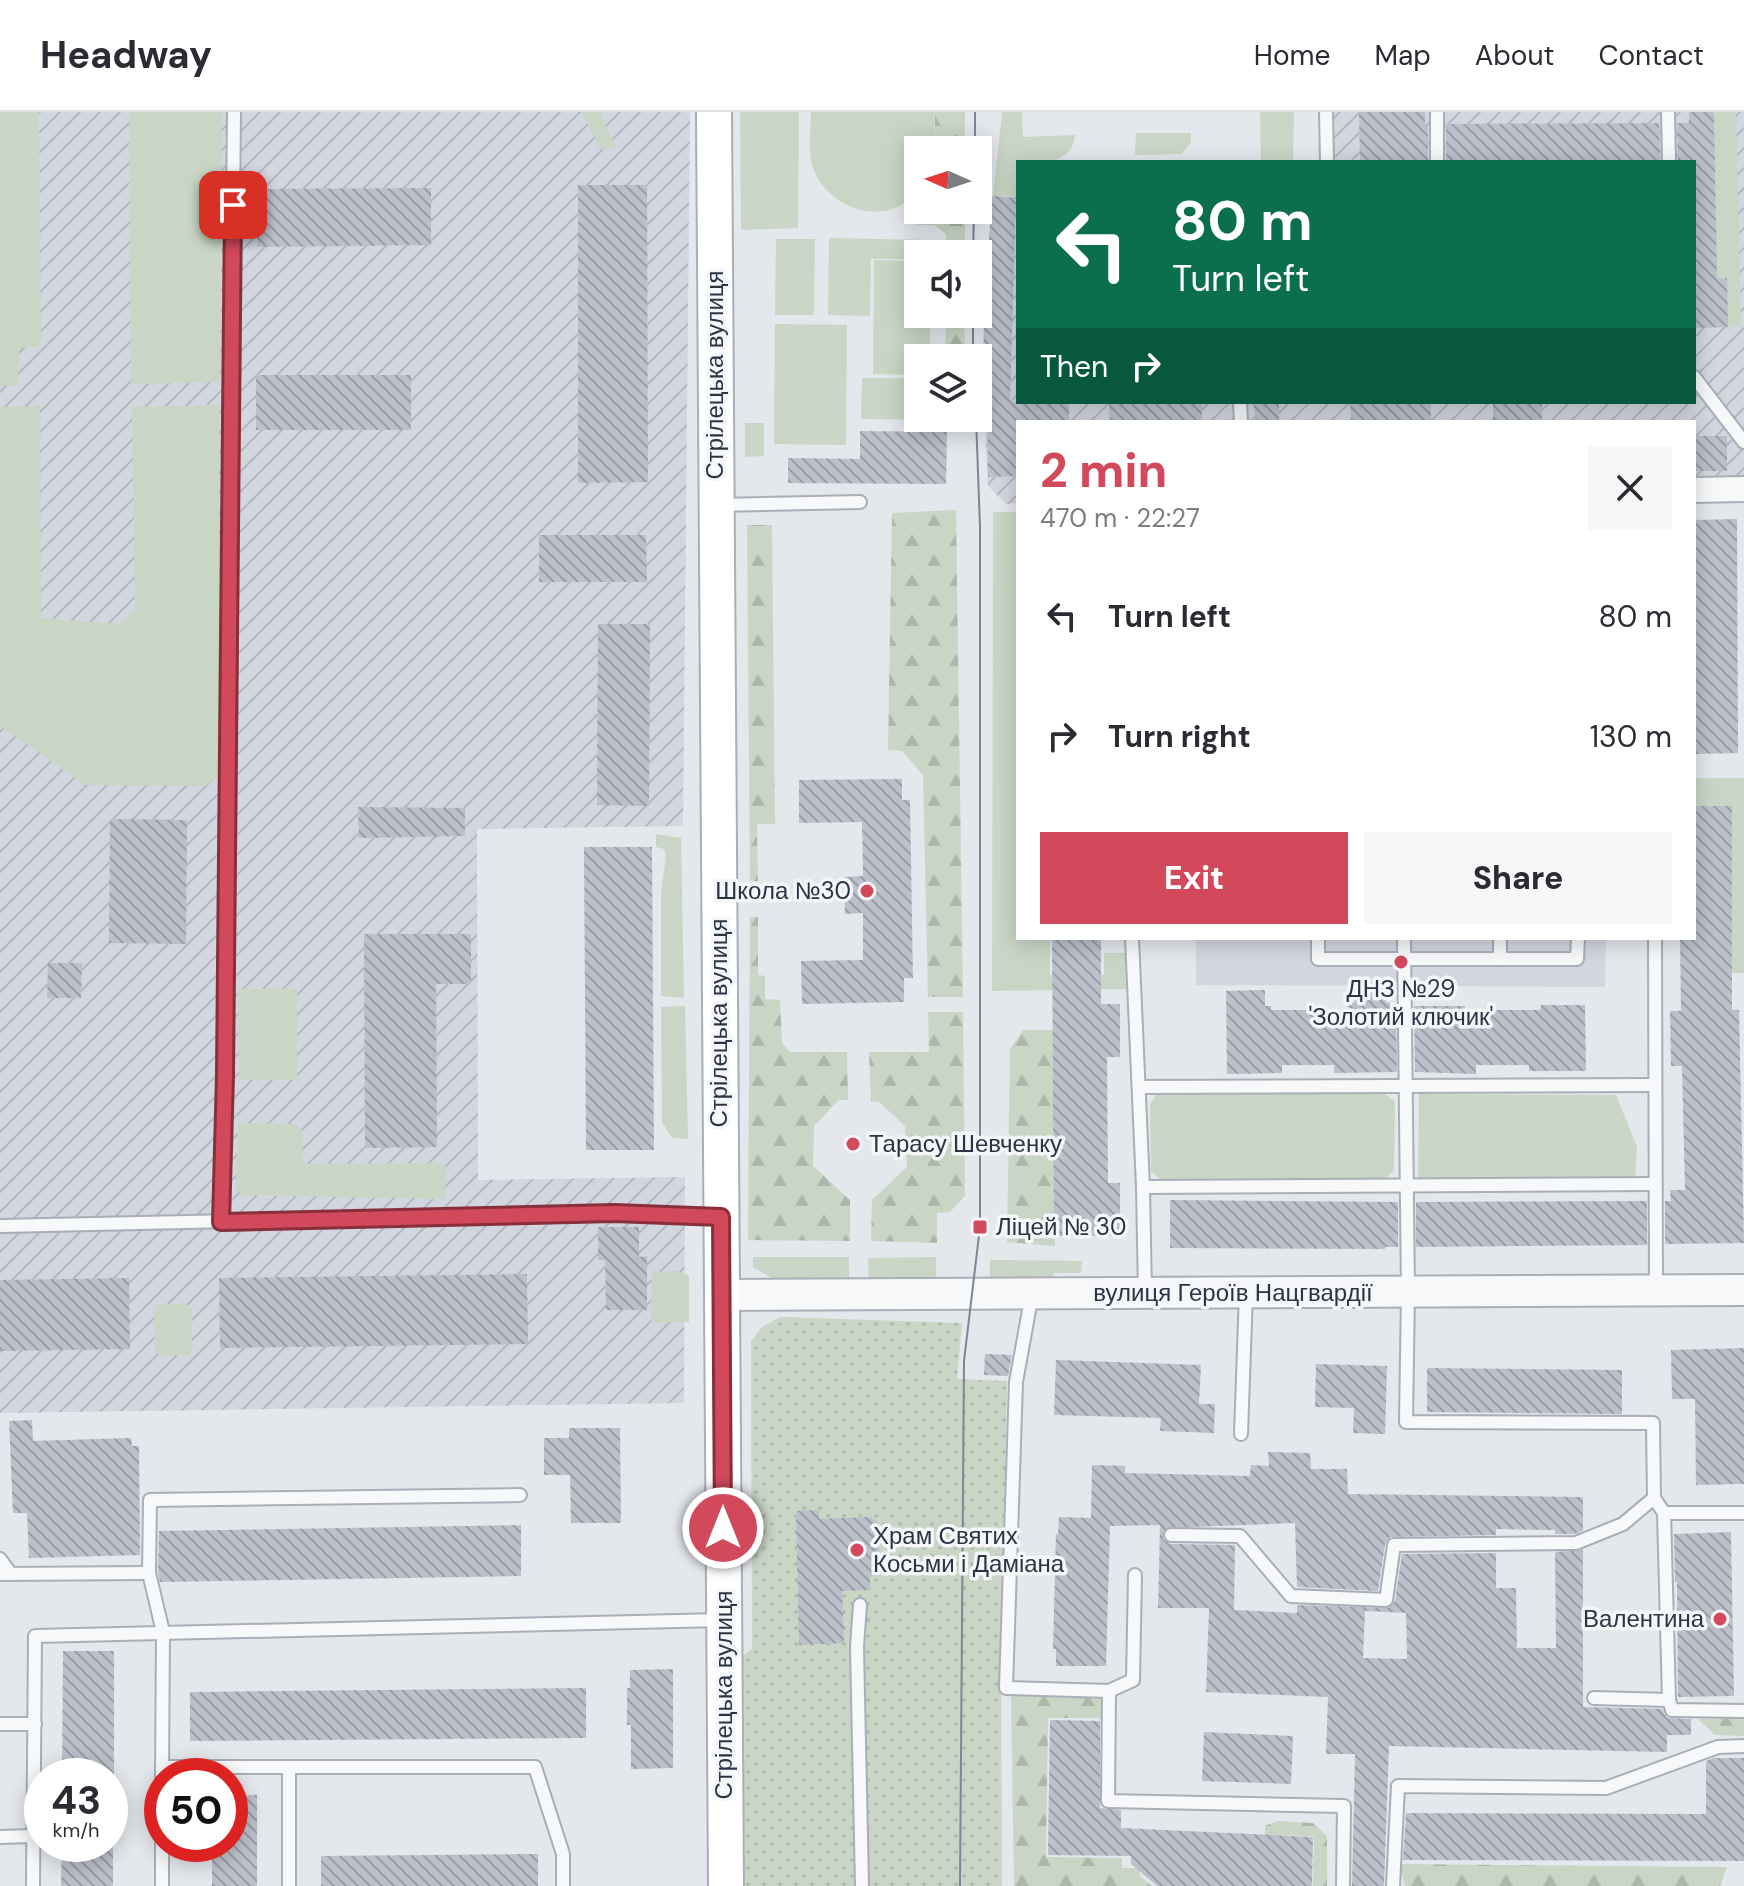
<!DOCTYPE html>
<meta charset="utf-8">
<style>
body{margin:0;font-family:"DM Sans",sans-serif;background:#f7f7f7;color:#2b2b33;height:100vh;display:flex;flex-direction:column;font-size:30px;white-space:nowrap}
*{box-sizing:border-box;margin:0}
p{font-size:26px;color:#7c7c81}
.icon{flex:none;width:44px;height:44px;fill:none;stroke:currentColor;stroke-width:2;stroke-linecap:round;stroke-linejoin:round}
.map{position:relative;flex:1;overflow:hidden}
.drawer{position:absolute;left:1016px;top:308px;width:680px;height:520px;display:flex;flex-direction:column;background:#fff;border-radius:0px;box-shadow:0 4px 20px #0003}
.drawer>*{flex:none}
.banner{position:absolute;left:1016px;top:48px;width:680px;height:244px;border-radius:0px;box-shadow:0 4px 20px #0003;background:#0b6e4f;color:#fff;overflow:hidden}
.needle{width:52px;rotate:273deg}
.controls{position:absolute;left:904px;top:24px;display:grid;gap:16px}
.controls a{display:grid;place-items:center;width:88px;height:88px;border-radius:0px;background:#fff;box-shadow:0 4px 20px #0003;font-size:40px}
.speed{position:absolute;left:24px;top:1646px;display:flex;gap:16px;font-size:40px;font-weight:700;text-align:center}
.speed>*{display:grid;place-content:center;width:104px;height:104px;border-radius:50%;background:#fff;box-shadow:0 4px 20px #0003;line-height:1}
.speed small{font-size:20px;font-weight:400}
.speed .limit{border:12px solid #d22;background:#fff;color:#111}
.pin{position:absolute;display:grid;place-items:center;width:68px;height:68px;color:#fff;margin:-34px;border-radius:16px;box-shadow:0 4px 12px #0006}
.me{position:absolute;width:88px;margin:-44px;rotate:0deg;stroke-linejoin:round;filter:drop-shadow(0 0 6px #0008)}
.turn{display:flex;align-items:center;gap:28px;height:168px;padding:0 24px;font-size:36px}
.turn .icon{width:104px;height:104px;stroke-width:2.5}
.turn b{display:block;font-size:56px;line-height:68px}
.then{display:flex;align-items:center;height:76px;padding:0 24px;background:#0003;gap:16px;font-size:30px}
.round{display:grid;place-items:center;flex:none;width:84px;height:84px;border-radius:0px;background:#f7f7f7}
.summary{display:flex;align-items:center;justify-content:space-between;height:136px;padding:0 24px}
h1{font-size:48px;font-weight:800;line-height:60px;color:#d1495b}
.button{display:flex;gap:16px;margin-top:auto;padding:16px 24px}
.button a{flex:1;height:92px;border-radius:0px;background:#d1495b;color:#fff;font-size:32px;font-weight:800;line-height:92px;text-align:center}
.button a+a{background:#f7f7f7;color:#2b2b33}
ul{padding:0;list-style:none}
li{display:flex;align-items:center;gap:24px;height:120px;padding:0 24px}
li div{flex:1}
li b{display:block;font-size:30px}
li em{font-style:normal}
header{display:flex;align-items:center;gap:48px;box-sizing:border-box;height:112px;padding:0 40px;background:#fff;border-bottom:2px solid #e1e1e2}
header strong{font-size:38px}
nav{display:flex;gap:44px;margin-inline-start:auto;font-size:28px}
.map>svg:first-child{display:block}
.built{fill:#d2d6de}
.industrial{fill:url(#industrial-furrows)}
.grass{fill:#c9d6c5}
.forest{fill:url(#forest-firs)}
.park{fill:url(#park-dots)}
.building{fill:url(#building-back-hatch);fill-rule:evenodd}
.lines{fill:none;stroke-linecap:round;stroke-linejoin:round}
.service-casing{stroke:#a9aeb7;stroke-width:16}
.minor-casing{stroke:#a9aeb7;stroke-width:28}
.tertiary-casing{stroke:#a9aeb7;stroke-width:34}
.secondary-casing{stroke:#a9aeb7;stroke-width:38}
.service{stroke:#f7f8fa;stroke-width:12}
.minor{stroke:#f7f8fa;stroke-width:24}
.tertiary{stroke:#f7f8fa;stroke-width:30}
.secondary{stroke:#fff;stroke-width:34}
.tram{stroke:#7d8696;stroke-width:2}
.route-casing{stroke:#882f3b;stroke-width:20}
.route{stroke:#d1495b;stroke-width:14}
.poi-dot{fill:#d1495b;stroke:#f4f6f9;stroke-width:3}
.labels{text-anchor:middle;stroke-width:7;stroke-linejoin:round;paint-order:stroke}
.street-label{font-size:24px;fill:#2b3445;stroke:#f4f6f9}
.poi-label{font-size:24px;fill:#2b3445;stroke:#f4f6f9;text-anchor:start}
</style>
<header>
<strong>Headway</strong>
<nav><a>Home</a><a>Map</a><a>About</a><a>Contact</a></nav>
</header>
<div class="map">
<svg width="1744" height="1774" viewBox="0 0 1744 1774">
<defs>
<pattern id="industrial-furrows" width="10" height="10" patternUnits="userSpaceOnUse" patternTransform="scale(2)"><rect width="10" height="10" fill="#d2d6de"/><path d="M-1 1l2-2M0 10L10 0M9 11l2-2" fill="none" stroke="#b4b8c0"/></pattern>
<pattern id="forest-firs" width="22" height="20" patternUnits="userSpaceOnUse" patternTransform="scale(2)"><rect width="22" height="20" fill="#c9d6c5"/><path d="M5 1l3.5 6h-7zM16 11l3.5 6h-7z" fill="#adb8ab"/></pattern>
<pattern id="park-dots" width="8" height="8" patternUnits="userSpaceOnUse" patternTransform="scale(2)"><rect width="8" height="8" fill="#c9d6c5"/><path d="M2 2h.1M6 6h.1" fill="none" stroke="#adb8ab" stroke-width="1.8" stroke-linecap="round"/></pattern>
<pattern id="building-back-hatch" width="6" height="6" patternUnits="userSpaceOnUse" patternTransform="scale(2)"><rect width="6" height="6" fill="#bbc0ca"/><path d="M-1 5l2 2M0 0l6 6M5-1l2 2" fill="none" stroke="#989da6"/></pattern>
</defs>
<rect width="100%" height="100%" fill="#e4e7ec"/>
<path class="built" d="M1196,826H1606L1605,875L1196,873Z"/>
<g class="industrial">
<path d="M0,0H690L683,714L477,717L478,1068L685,1065L684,1291L0,1301Z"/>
<path d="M1326,0H1744V377L1694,378V310H1018V391L1006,392L988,374L983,285L984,198L993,83L1018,85V290H1694V50H1327Z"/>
</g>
<g class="grass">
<path d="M0,0H39L41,235L19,236L18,274H0Z"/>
<path d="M129,0H222L220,270L131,272Z"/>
<path d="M581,0H599L616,34L603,39Z"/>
<path d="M740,0H799L798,116L741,118Z"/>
<path d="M811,0H935L934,38H918V98H934V113H916L915,81C888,115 834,99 816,63C806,44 811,20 811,0Z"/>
<path d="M1002,0H1022L1023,25L1075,23C1073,53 1040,50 1018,50V85L993,83Z"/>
<path d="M1260,0H1294L1293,50H1261Z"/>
<path d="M1714,0H1736L1741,215H1728L1727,167H1717Z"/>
<path d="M1136,21H1191V31L1181,42L1135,43Z"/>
<path d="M829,126L932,128L931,142H918V147H871L870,204L828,203Z"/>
<path d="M776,127H815L814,203H775Z"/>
<path d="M874,148L918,149V202H930V246H918V263L873,262Z"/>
<path d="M775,212L847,213L846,333L774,332Z"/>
<path d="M862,266H918V306L936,308L861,307Z"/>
<path d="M219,293V663L206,674L86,673L0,614V295L40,294L41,506L121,512L135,498L132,295Z"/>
<path d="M745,311H764V344L745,345Z"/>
<path d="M993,400H1018V826H1050V863H1104V841H1125L1126,877L992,879Z"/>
<path d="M1694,666H1744V861H1732V694H1694Z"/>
<path d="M656,722L681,726L684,886L661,884V783L666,743L664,737L656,735Z"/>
<path d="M238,877H297V968H239Z"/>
<path d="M685,894L688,1027L672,1026L662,1010L661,895Z"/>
<path d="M1383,981L1395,989L1394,1058L1386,1066L1160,1067L1151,1059L1150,992L1156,983Z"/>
<path d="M1419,982L1616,983L1637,1035L1635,1068L1418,1067Z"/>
<path d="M238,1011L295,1012L302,1017L303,1052L442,1051L446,1054L445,1087L242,1083L236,1078Z"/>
<path d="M753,1145H849V1172L784,1173L753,1155Z"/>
<path d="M936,1145V1170L869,1171L868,1146Z"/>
<path d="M990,1148L1082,1149L1081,1161H1054V1175L990,1174Z"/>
<path d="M677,1159L689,1164V1210L651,1211L652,1160Z"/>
<path d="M157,1192H185L192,1197V1235L189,1243L161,1244L155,1239L154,1199Z"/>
</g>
<g class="forest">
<rect x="935" y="0" width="30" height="38"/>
<path d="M934,98H965V142H946V122L934,113Z"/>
<path d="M946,202H964L965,246H945Z"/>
<path d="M956,398L963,885H928L923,663L902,639L888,638L892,401Z"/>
<path d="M747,413H772L775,712H757L758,769H750Z"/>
<path d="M750,805H758V863L765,864V887L780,888L782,931L790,940H847L848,988H839L814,1014L813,1054L850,1088V1129L748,1128Z"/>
<path d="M928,900H963L965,1084L950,1100L937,1101V1131L871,1129L872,1088L907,1055L905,1014L879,990L871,989L869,940H929Z"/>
<path d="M1023,918H1053L1055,1134L1007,1130L1010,937Z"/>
<path d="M1011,1583L1102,1585L1101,1606H1048L1046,1745L1122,1746V1756H1140V1764L1152,1774H1014Z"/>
<path d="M1744,1606V1624L1715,1623L1698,1607Z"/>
<path d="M1277,1709L1313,1711L1327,1724V1774H1313L1314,1724L1265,1723V1714Z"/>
<path d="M1399,1752L1727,1755L1720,1774H1405Z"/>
</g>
<path class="park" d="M780,1205L962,1211L957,1267L1007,1269L1001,1575L1002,1774H745L742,1544L752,1537L751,1229L762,1215Z"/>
<g class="building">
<path d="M1359,0H1425V12H1428V50H1360Z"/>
<path d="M1689,0H1714L1717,167L1727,166L1728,215L1694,216V50H1678L1677,11H1689Z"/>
<path d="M1659,11L1660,50H1446V12Z"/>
<path d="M578,73H647L648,370L578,371Z"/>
<path d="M431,76V133L257,135V77Z"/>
<path d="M992,84L1016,86L1010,290H1069V310H1018V364L988,365L987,285H983L984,198Z"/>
<rect x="256" y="263" width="155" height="55"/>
<path d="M1109,290H1202V310H1110Z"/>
<path d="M1253,290H1279V310H1256Z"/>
<path d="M1350,290H1431V309L1351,310Z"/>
<rect x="1493" y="290" width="49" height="20"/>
<path d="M860,319L947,320L946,372L788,371V346L860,347Z"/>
<rect x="1694" y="324" width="33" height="35"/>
<path d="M1737,407L1738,641L1694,642V408Z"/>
<path d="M539,423H646L647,470H539Z"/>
<path d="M598,512H650L649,694L597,693Z"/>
<path d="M902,667V688H910L913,866H904V890L802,892L801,849L863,848V801L845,802L844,765L863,764L862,710L799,711V668Z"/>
<path d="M1694,694H1732V898H1739L1744,1131L1665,1132V1089H1671L1670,1078H1685L1682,954H1671L1670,899H1681L1680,826H1694Z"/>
<path d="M358,695L465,696V724L359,726Z"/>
<path d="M110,707L187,708L186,832L109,831Z"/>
<path d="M584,735H652L654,1038H586Z"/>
<path d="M364,822H471V872H436L437,1035L365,1036Z"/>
<path d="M1052,826H1101V892H1120V945H1107L1108,1071H1120V1124H1054Z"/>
<path d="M48,851H82L81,886H47Z"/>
<path d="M1354,875H1386V890L1390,891V895H1396L1397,960L1334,961V953H1282V961L1227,962L1226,879L1265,878V894H1271V898H1348V891H1354Z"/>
<path d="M1541,893H1585L1586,959H1529V953H1476V962L1415,960L1414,894H1465V898H1540Z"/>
<path d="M1170,1088L1398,1090V1135H1385V1137L1170,1136Z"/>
<path d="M1647,1089V1133L1416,1135V1090Z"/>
<path d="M598,1115H639V1145L647,1144V1198H606L605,1148H598Z"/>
<path d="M527,1162L528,1232L220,1236L219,1166Z"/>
<path d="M129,1166L130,1237L0,1239V1168Z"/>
<path d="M1744,1236V1372L1696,1373L1695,1287H1672L1671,1238Z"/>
<path d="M985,1242L1012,1243L1008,1264L984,1263Z"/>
<path d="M1056,1248L1201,1253L1199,1292H1215L1214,1321L1160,1319L1161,1306L1054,1303Z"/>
<path d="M1316,1252L1387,1254L1385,1322L1353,1321L1354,1296L1315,1295Z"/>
<path d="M1427,1256L1622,1258V1302L1427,1300Z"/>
<path d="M32,1308L33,1329L131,1326L132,1334H139L140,1443L29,1446L27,1401H13L9,1309Z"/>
<path d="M569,1316H620L621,1411H571L570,1363H544V1326H569Z"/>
<path d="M1268,1340L1310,1341L1311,1357H1347L1348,1382L1583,1385V1419L1574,1422H1555V1418L1496,1417V1423L1390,1425L1385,1432L1378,1479L1297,1475L1295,1411L1166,1416L1163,1427L1170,1432L1235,1433L1234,1498L1297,1501V1493L1389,1496L1395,1489L1402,1442L1496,1441V1476H1516L1517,1536H1556L1555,1440L1583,1438V1595L1662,1597L1667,1606L1691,1607V1623H1667V1640L1389,1634L1384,1774H1352L1355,1642H1326L1328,1585L1206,1580L1209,1496H1158L1160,1413L1110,1414L1106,1554H1056V1537H1053L1056,1422H1058L1059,1405L1091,1406L1092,1353L1125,1354V1361L1250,1364L1251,1353L1269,1354ZM1365,1499L1406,1501L1407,1547L1363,1546Z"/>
<path d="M819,1398V1407L871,1405L878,1411L880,1464H870V1478L842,1479L844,1531L799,1533L796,1399Z"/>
<path d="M521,1413V1464L160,1470L158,1460L159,1419Z"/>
<path d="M1731,1420L1734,1584L1678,1585L1677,1470H1675L1674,1422Z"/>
<path d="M63,1539H114V1664H62Z"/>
<path d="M673,1557V1656L631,1657V1613H627V1576H630V1558Z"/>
<path d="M586,1576V1626L190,1629V1580Z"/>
<path d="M1050,1608L1100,1609V1696L1121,1698V1716L1313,1725L1312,1774H1157L1131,1752V1744L1048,1743Z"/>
<path d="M1204,1620L1293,1624L1291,1672L1202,1669Z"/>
<path d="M1714,1646H1744V1749L1403,1748L1406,1701L1706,1702V1649Z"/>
<path d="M230,1683H257V1774H212V1732H230Z"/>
<path d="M62,1732H113V1774H61Z"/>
<path d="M538,1742V1774H321V1744Z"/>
</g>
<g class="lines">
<defs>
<g id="service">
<path d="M1326,0L1327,50"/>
<path d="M1437,0V50"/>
<path d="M1668,0L1669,50"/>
<path d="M1694,265L1744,330"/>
<path d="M1240,290L1241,310"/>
<path d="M719,393L860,390"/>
<path d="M1132,826L1143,1075L1145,1181"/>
<path d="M1318,826V847H1577L1578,826"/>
<path d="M1404,826L1408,1180L1406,1310L1653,1311L1654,1386L1664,1401H1744"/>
<path d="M1500,826V847"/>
<path d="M1655,826L1656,1178"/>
<path d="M1139,975L1655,973"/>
<path d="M1143,1075L1655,1072"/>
<path d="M221,1110L224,994L234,0"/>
<path d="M0,1114L614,1101L718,1105"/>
<path d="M1032,1182L1016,1270L1006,1576L1109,1579L1133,1568L1135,1463"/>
<path d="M1241,1322L1246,1181"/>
<path d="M1664,1401L1669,1588L1672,1598L1744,1599"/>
<path d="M1171,1423L1240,1424L1291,1484L1386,1488L1394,1433L1576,1431L1623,1412L1654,1386"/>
<path d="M0,1447L11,1462"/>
<path d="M0,1462L149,1461"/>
<path d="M860,1493L857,1535L862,1774"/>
<path d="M1109,1579L1108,1689L1344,1694L1343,1774"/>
<path d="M1594,1586L1669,1588"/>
<path d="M0,1612H35"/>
<path d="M162,1655H535L563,1742V1774"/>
<path d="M289,1655V1774"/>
<path d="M162,1664L163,1520L149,1461L150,1388L520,1383"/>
<path d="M0,1725L33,1724"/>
<path d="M33,1774L35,1524L720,1508"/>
<path d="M162,1774V1732"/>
<path d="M1393,1774L1398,1674L1606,1676L1718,1635L1744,1634"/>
</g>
<path id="minor" d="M1694,378L1744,377"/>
<path id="tertiary" d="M721,1183L1744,1178"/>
<path id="secondary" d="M714,0L726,1774"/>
</defs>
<use href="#service" class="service-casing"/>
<use href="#minor" class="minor-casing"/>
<use href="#tertiary" class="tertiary-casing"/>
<use href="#secondary" class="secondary-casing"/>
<use href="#service" class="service"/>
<use href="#minor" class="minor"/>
<use href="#tertiary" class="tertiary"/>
<use href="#secondary" class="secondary"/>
<g class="tram">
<path d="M975,38V0"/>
<path d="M973,142L974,98"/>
<path d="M973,202V246"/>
<path d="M960,1774L964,1249L980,1115V415L976,306"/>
</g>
</g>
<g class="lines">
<defs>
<path id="route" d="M233,93L225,963L221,1110L614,1101L721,1105L723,1416"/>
</defs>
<use href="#route" class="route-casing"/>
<use href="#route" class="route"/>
</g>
<g class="poi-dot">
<circle cx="867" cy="779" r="8"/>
<circle cx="1401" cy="850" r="8"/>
<circle cx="853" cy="1032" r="8"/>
<rect x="972" y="1107" width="16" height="16" rx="4"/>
<circle cx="857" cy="1438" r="8"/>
<circle cx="1720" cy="1507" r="8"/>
</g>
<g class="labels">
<g class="street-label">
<text transform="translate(715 263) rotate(-90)" y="8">Стрілецька вулиця</text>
<text transform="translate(719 911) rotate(-90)" y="8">Стрілецька вулиця</text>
<text x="1233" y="1189">вулиця Героїв Нацгвардії</text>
<text transform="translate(724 1583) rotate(-90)" y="8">Стрілецька вулиця</text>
</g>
<g class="poi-label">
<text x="851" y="787" text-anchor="end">Школа №30</text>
<text x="1401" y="885" text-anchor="middle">ДНЗ №29<tspan x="1401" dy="28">'Золотий ключик'</tspan></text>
<text x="869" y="1040">Тарасу Шевченку</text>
<text x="996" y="1123">Ліцей № 30</text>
<text x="873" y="1432">Храм Святих<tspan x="873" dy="28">Косьми і Даміана</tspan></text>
<text x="1704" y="1515" text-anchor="end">Валентина</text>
</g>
</g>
</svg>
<div class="controls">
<a><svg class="needle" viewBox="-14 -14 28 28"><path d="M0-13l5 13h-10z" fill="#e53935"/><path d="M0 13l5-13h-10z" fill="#7c7c81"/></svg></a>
<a><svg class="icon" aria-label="sound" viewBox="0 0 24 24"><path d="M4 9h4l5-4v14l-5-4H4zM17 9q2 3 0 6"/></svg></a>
<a><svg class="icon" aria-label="layers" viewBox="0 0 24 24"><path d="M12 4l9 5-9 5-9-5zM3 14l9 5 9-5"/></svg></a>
</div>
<div class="speed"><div>43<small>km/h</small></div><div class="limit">50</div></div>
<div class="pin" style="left:233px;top:93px;background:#d93025"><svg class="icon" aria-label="arrive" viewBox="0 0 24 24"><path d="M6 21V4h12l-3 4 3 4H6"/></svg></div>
<svg class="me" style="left:723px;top:1416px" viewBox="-20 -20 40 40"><circle r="17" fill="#d1495b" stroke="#fff" stroke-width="3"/><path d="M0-11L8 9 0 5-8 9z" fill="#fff"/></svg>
<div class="banner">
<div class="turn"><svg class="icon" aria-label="left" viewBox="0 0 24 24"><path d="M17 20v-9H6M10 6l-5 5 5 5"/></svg><div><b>80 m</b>Turn left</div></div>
<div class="then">Then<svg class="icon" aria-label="right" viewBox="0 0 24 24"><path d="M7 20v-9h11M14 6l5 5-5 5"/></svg></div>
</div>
<section class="drawer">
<div class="summary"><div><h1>2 min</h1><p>470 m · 22:27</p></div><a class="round"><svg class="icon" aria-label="close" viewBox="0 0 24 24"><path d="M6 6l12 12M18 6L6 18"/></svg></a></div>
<ul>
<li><svg class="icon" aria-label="left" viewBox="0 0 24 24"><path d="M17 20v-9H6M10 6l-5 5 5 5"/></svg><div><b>Turn left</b></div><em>80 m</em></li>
<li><svg class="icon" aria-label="right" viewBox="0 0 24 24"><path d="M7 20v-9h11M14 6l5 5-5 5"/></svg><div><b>Turn right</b></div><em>130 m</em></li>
</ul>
<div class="button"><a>Exit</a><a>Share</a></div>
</section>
</div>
